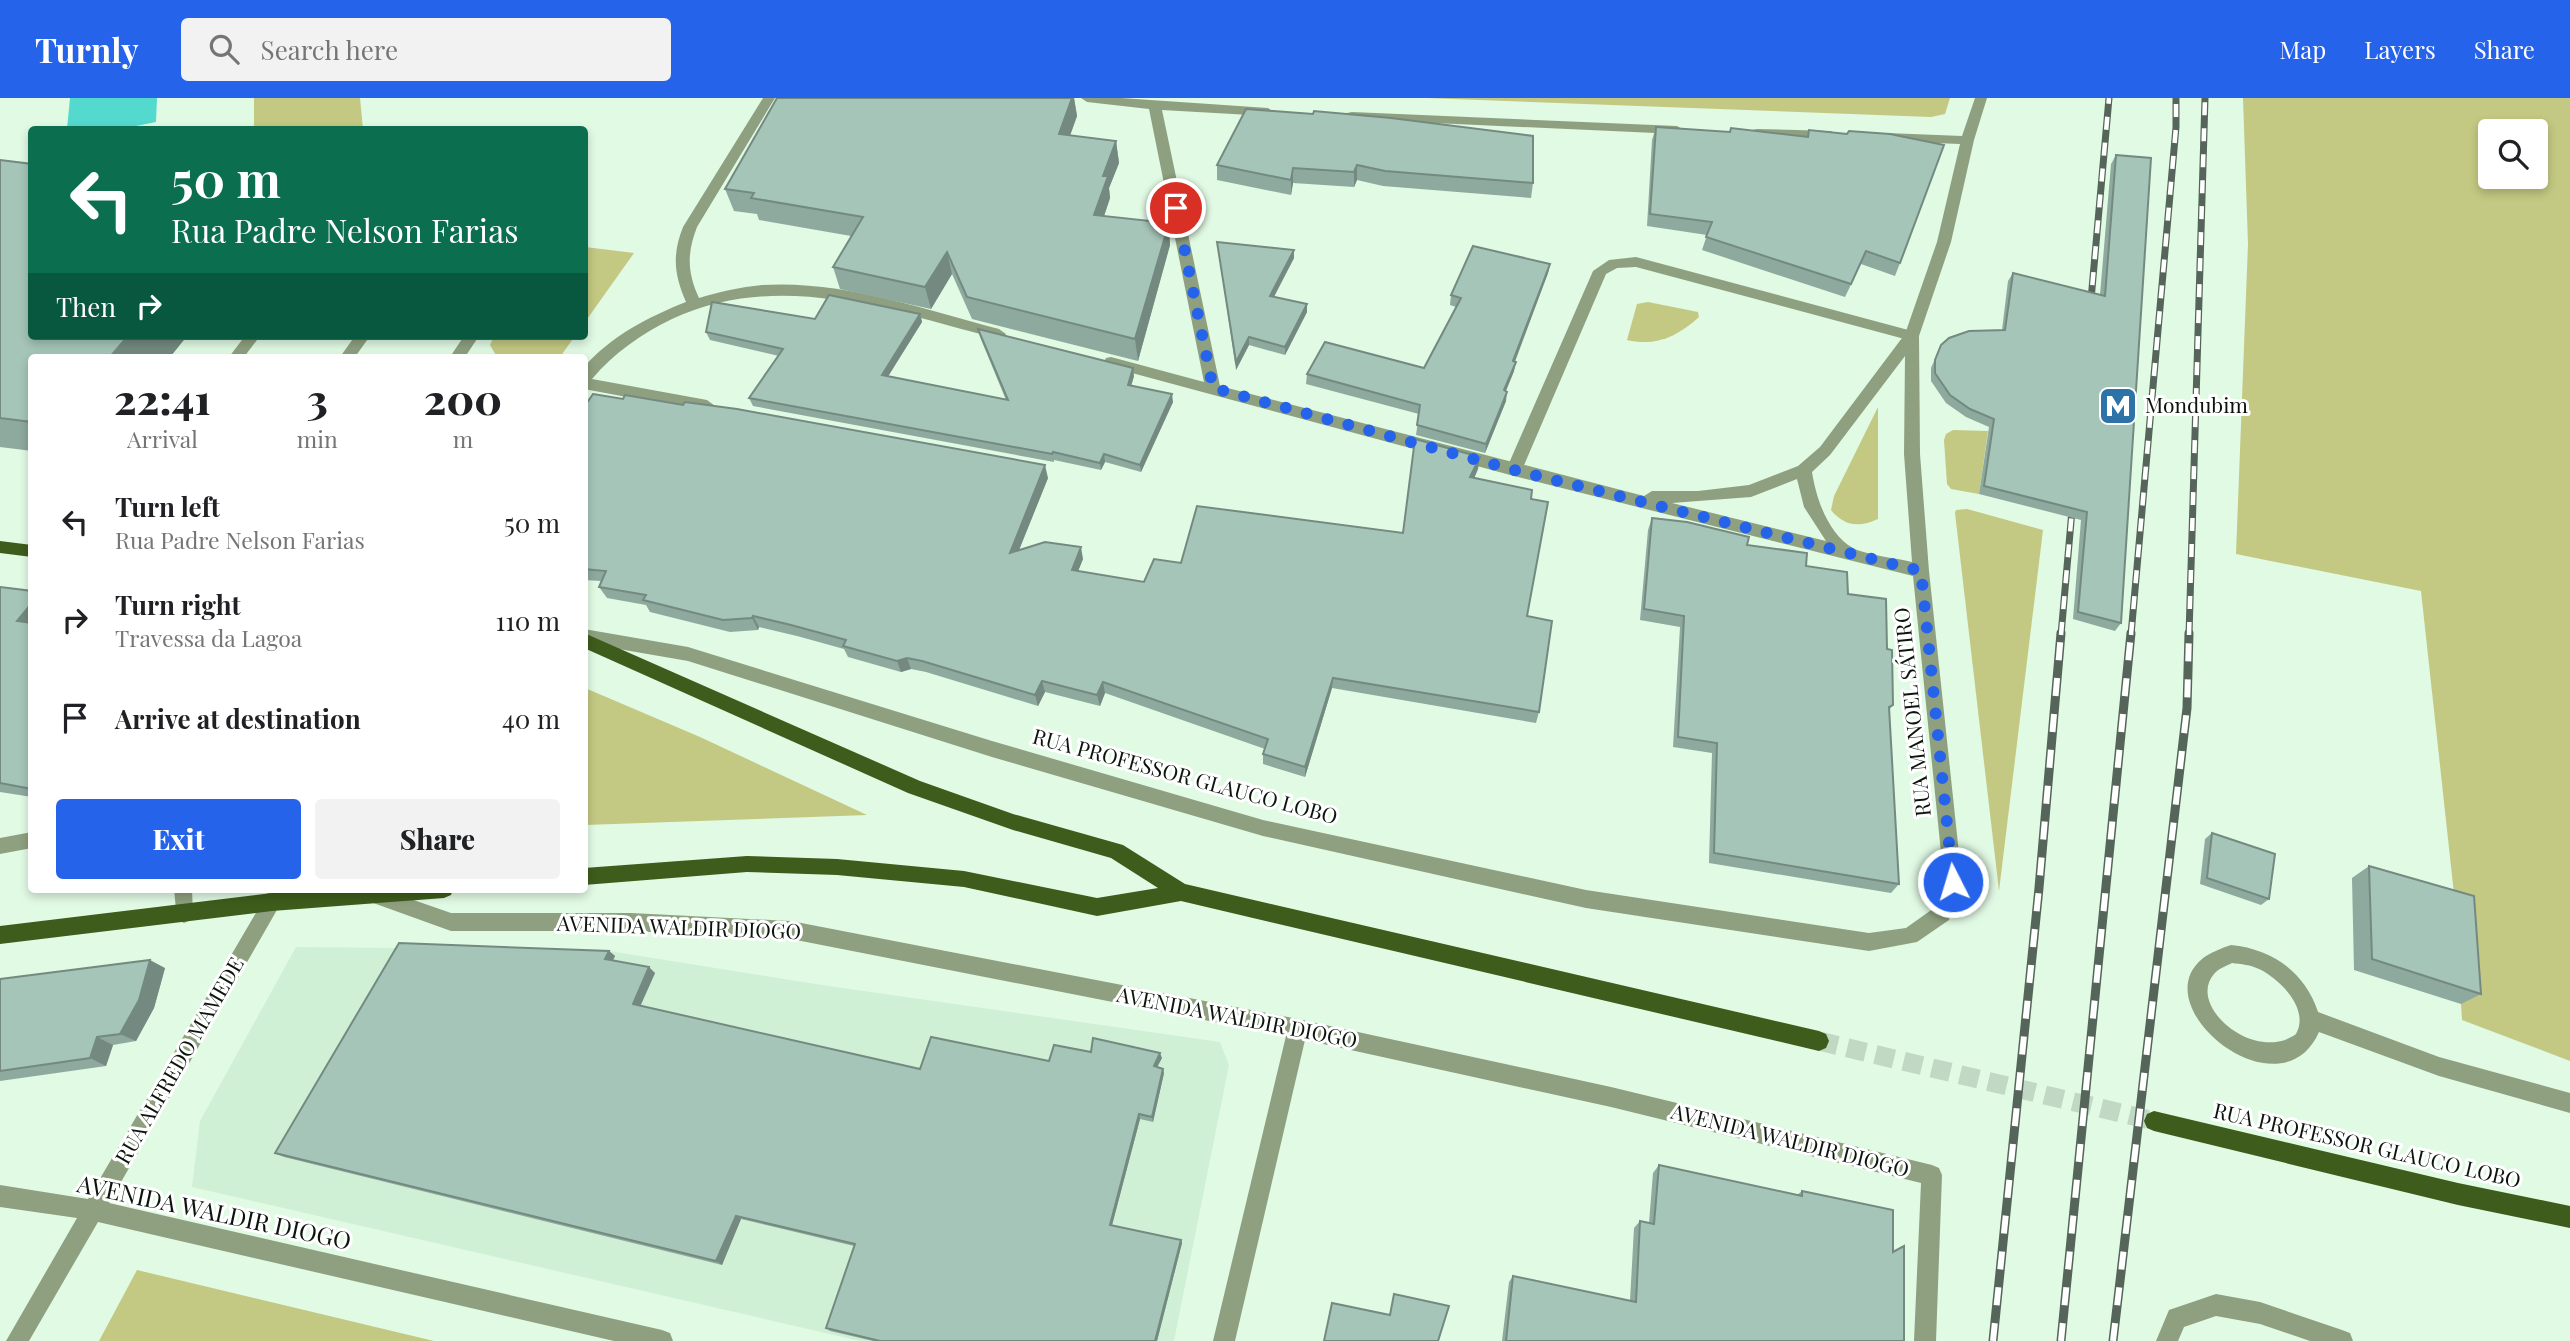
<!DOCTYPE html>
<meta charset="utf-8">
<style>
body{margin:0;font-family:"Playfair Display",serif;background:#f2f2f2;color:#202124;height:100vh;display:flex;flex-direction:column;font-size:26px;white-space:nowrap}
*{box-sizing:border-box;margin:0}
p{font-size:23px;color:#757577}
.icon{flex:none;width:38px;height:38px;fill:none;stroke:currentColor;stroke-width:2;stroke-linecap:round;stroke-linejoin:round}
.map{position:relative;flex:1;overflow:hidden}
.sheet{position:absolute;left:28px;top:256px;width:560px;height:539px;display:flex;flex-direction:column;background:#fff;border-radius:7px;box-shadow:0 4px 10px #0003}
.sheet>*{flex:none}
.guide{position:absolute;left:28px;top:28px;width:560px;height:214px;border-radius:7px;box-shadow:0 4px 10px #0003;background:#0b6e4f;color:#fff;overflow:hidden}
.buttons{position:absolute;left:2478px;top:21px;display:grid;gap:14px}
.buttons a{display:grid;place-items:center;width:70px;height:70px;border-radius:7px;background:#fff;box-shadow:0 4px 10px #0003;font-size:35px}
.pin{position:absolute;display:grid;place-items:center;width:60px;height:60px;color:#fff;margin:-30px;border:4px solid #fff;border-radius:50%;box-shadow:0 2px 7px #0007}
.me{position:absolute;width:77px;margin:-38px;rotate:355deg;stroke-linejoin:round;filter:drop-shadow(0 0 5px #0008)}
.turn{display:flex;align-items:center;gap:24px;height:147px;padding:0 28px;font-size:32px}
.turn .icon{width:91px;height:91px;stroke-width:2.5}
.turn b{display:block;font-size:49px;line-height:60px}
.then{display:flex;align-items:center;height:66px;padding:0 28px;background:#0003;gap:14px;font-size:26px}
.eta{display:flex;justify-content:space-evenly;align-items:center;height:119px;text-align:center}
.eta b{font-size:42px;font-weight:800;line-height:49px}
.primary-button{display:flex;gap:14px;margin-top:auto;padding:14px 28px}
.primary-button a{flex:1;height:80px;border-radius:7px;background:#2563eb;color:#fff;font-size:28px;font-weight:800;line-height:80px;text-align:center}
.primary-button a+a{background:#f2f2f2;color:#202124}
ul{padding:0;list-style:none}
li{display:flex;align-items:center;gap:21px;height:98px;padding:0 28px}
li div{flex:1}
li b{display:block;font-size:26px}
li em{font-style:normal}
header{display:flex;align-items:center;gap:42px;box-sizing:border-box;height:98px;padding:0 35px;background:#2563eb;color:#fff}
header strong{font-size:33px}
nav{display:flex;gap:38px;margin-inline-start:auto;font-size:24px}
.search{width:490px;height:63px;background:#f2f2f2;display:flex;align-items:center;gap:18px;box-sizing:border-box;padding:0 24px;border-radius:7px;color:#757577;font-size:26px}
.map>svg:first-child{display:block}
.built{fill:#d0f0d5}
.green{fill:#c3c882;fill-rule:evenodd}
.water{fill:#54d9cf}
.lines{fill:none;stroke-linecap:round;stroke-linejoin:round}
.primary-tunnel{stroke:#c1d8c4;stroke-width:19;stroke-dasharray:19 10;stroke-linecap:butt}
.lane{fill:#8ea07f;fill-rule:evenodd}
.street{fill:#8ea07f;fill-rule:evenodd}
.primary{fill:#3e5c1b;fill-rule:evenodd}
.rail-far1-casing{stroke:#566559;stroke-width:7}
.rail-casing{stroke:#566559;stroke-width:9}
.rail-far1{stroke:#fff;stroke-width:4.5;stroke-dasharray:13;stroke-linecap:butt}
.rail{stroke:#fff;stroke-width:6;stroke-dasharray:18;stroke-linecap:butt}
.wall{fill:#8ea99e}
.shaded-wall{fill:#748a81}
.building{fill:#a5c5b8;stroke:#748a81;stroke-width:2}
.route{stroke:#2563eb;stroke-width:12;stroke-dasharray:0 21.6}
.labels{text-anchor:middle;stroke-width:6;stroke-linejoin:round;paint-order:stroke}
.poi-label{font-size:21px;fill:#0b140d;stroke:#fff;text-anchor:start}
.street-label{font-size:21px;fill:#0b140d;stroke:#fff}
.near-street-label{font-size:24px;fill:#0b140d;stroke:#fff}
</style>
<header>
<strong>Turnly</strong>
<div class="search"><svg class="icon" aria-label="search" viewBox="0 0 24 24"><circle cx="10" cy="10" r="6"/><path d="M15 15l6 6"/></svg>Search here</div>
<nav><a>Map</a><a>Layers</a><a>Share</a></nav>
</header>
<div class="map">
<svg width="2570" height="1243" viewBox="0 0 2570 1243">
<rect width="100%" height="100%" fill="#e1fae4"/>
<path class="built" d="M296,849L603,852L822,887L1220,944L1229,967L1174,1243H860L192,1089L200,1023Z"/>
<g class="green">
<path d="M254,0H360L363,31H254Z"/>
<path d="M1426,0H1950L1945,16L1931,19Z"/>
<path d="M2243,0H2570V963L2462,922L2455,805L2421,493L2236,456L2248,146ZM2490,33H2536V79H2490Z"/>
<path d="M585,149L634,155L585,224L584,149Z"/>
<path d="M1648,204L1698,214L1699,219C1678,238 1656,249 1627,242L1637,206Z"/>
<path d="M494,238H575L560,259H497L490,247Z"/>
<path d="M1878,309V421C1859,430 1844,428 1831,412L1834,398Z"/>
<path d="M1953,332L1988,333L1979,396L1951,391L1947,386L1944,342L1946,336Z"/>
<path d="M1967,411L2043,432L1999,793L1955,415L1956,412Z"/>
<path d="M585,590L700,639L867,717L585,727Z"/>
<path d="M137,1172L434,1243H99Z"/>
</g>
<path class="water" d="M70,0H157L156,24L121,31H67Z"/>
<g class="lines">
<path class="primary-tunnel" d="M1819,943L2154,1023"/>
<g class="lane">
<path d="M1636,159L1912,233L1919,238L1912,243L1636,169L1617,170L1606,176L1522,372L1514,378L1508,376L1506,372L1593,173L1609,162Z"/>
<path d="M245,238H260L244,259H229Z"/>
<path d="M355,238H370L355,259H340Z"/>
<path d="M464,238H479L465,259H450Z"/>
<path d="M32,734V750L0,756V740Z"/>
<path d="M174,791H192L193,816L191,822L184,825L177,822Z"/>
</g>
<g class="street">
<path d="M763,0H775L697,129C687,155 687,174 699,200C719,194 740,189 762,187C843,182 922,211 999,231L1006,236L1004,240L999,241C891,213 780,171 672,221C641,236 614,255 592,281L707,302L715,308L712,312L707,314L584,291V269C611,238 648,219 686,204C674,176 672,157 683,129Z"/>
<path d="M1081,0H1121L1268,10L1274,14L1268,18L1162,12L1220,288L1644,398L1652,393H1698L1749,387L1798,368L1820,349L1905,236L1937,144L1960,46L1887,43L1880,39L1887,35L1962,38L1975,0H1987L1974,42L1951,144L1919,238L1920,356L1929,473L1962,784L1949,822L1917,844L1869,853L1586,810L1263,738L992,659L688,563L584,545V531L688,549L992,643L1263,722L1586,792L1869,835L1906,830L1934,810L1944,784L1913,478L1514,378L1106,268L1104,264L1106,260L1111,259L1204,284L1149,11L1087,4ZM1905,258L1904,356L1912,464C1896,460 1866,457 1853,450C1828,436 1816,400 1812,374L1830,357ZM1797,381L1804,409L1826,443L1672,405L1751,399Z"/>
<path d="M1352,14L1677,28L1684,32L1677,36L1347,21V15Z"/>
<path d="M1757,31L1831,33L1838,37L1831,41L1752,38V32Z"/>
<path d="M270,791H289L109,1105L662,1232L670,1235L673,1243H614L98,1124L29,1243H6L77,1120L0,1109V1087L88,1101Z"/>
<path d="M365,791H382L451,815H631L791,823L1298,921L1611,989L1932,1067L1939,1070L1942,1077L1936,1243H1914L1921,1085L1611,1009L1305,942L1235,1243H1213L1286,938L791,841L631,833H451L365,802L363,796Z"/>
<path d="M2231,847C2272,851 2305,874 2318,914L2439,959L2570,995V1015L2439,978L2319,934C2281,1020 2143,910 2202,861C2209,855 2222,850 2231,847ZM2232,865C2241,866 2251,867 2259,871C2280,881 2310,911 2296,936C2255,966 2186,908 2214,876C2218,871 2226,868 2232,865Z"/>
<path d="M2216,1196L2260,1204L2342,1232L2350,1235L2353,1243H2310L2260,1226L2216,1218L2184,1229L2178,1243H2156L2169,1212Z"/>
</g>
<g class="primary">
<path d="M0,443L32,447V459L0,455Z"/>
<path d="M584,535L920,683L1013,716L1123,747L1185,786L1819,933L1826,936L1829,943L1826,950L1819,953L1181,803L1097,818L964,789L837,777L747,774L584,787V770L747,758L837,761L964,773L1097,800L1158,790L1111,760L1013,732L908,695L584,550Z"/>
<path d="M330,791H453L451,797L444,800L272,813L0,846V828L272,795Z"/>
<path d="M2154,1013L2458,1085L2570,1108V1130L2458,1107L2154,1033L2147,1030L2144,1023L2147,1016Z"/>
</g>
<defs>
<g id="rail-far1">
<path d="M2090,213L2109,0"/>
<path d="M2061,537L2073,401"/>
<path d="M2131,537L2176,29V0"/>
<path d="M2189,537L2205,0"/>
</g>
<g id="rail">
<path d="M1993,1243L2039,790L2061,535"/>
<path d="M2061,1243L2131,535"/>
<path d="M2113,1243L2187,610L2189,535"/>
</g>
</defs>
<use href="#rail-far1" class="rail-far1-casing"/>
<use href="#rail" class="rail-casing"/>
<use href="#rail-far1" class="rail-far1"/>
<use href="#rail" class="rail"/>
</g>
<g class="wall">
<path d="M777,0H1074L1077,18L1070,38L1116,43L1119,65L1109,90L1110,100L1104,118L1170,147L1138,263L972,221L952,176L931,211L840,191L833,169L851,138L759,122L757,116L734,113L725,91Z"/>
<path d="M1246,11L1533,85L1531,100L1383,88L1357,82L1354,89L1293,85L1291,97L1217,82V67Z"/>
<path d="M1656,29L1807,39L1809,32L1900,165L1895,178L1861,166L1845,199L1702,152L1707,137L1647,128L1652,42Z"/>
<path d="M2116,57L2121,525L2115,533L2073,521L2081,422L1979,396L1989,329L1966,319L1946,305L1931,283V270L1941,247L2002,232L2008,183L2013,175L2100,197L2111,66Z"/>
<path d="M0,62L187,238L170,259H32V353L0,349Z"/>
<path d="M1217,144L1294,152V160L1274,199L1307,206V214L1285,257L1249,247L1236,272Z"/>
<path d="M1550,166L1548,175L1515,264L1514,273L1506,293V303L1485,355L1416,337L1419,316L1306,286L1307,276L1424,270L1456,209L1450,207L1451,197Z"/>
<path d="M920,216L922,224L888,278L1006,302L980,239L978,231L1134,278L1131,288L1173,304L1141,374L1105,364L1101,372L1054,362V364L753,308L749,300L779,258L710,242L706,234L815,221Z"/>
<path d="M623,301L1048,380L1019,452L1083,461L1078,473L1144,484L1181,465L1403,435L1478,371L1474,380L1531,401L1527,518L1539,614L1536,625L1332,590L1305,679L1263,666V656L1265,651L1105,595L1100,608L1045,594L1038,608L926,574L911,571L901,574L848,559L844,551L797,538L759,529L758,532L730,534L650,514L646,507L607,500L599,489L601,483L584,482V309Z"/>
<path d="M1652,420L1747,447L1806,468L1848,496L1887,551L1893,607L1889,612L1899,786L1891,795L1709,765L1712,655L1673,649L1680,529L1640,522L1648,432Z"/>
<path d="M0,489L32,493V699L0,694Z"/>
<path d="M2212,735L2269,801L2261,807L2200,786L2205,741Z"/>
<path d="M2369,768L2481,896L2461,906L2354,872L2352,780Z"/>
<path d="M609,853L615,858L613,862L655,875L640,908L920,971L1049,963L1091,954L1162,960L1157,969L1164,975L1153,1024L1140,1021L1112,1127L1181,1142L1182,1145L1157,1243H873L830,1233L826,1230L854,1148L741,1121L722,1167L284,1059L275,1055Z"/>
<path d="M165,870L154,910L136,943L113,947L106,968L0,983V881Z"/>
<path d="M1659,1067L1797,1097L1802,1093L1893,1154L1904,1243H1502L1509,1184L1513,1178L1630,1203L1634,1130L1640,1123L1649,1125L1653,1075Z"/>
</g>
<g class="shaded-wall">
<path d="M1072,0H1074L1077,18L1062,59L1059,36Z"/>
<path d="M1116,43L1119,65L1109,90L1110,100L1097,139L1094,117L1103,78Z"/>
<path d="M1357,67V82L1354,89V74Z"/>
<path d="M1293,70V85L1291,97V82Z"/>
<path d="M1169,125L1170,147L1138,263L1135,241Z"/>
<path d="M1294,152V160L1270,206V198Z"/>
<path d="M947,154L952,176L931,211L925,189Z"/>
<path d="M1550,166L1548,175L1511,273L1513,263Z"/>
<path d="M1307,206V214L1285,257V249Z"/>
<path d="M920,216L922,224L884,285L882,277Z"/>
<path d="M128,238H187L170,259H110Z"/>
<path d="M1249,239V247L1236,272V264Z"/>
<path d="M1516,264L1514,273L1502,302L1504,292Z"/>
<path d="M1133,270L1134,278L1129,295L1128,287Z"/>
<path d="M1507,294L1506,303L1485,355L1486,346Z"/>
<path d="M1172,296L1173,304L1141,374L1140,367Z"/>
<path d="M1104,356L1105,364L1101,372L1100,365Z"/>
<path d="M1480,359L1478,371L1469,392L1470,379Z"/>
<path d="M1045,367L1048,380L1013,467L1010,455Z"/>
<path d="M1081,449L1083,461L1074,483L1072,472Z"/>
<path d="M32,505V534L17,523Z"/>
<path d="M753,518L759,529L758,532L752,520Z"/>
<path d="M907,560L911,571L901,574L897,563Z"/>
<path d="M1333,580L1332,590L1305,679V669Z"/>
<path d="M1042,583L1045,594L1038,608L1035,597Z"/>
<path d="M1103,584L1105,595L1100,608L1097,597Z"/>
<path d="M609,853L615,858L611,866L605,861Z"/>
<path d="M150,862L165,870L154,910L136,943L120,936Z"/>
<path d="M649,869L655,875L639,911L633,906Z"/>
<path d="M97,939L113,947L106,968L90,960Z"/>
<path d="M1160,955L1162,960L1155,973L1154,968Z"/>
<path d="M1163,971L1164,975L1153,1024L1152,1019Z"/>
<path d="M1139,1016L1140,1021L1111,1131L1110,1127Z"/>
<path d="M736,1118L741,1121L722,1167L716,1163Z"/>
<path d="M1181,1142L1182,1145L1157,1243H1155Z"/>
</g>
<g class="building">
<path d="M777,0H1072L1059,36L1116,43L1103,78H1108L1094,117L1169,125L1135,241L967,199L947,154L925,189L833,169L863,119L751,100L754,95L725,91Z"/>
<path d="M1246,11L1313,16L1314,13L1391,20L1533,38V85L1385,73L1357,67L1354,74L1293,70L1291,82L1217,67Z"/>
<path d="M1656,29L1730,34L1731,30L1808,39L1809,32L1847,36L1849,33L1890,36L1944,47L1900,165L1866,153L1851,186L1706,139L1712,124L1650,116Z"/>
<path d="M2116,57L2151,60L2121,525L2078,514L2087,414L1984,388L1994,321L1970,311L1950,297L1935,275V262L1941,247L1949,240L1969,233L2005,232L2013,175L2105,198Z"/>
<path d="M0,62L32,66V238H128L110,259H32V324L0,320Z"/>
<path d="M1217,144L1294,152L1270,198L1307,206L1285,249L1249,239L1236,264Z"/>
<path d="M1473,148L1550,166L1513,263L1516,264L1504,292L1507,294L1486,346L1417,327L1420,307L1307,276L1325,244L1424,270L1461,200L1451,197Z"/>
<path d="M829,197L920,216L882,277L1008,302L978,231L1133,270L1128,287L1172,296L1140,367L1104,356L1100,365L1053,354L1052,356L749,300L783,251L706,234L712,204L815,221Z"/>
<path d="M593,296L623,301L625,297L683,307L685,304L737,311L1045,367L1010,455L1045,444L1081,449L1072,472L1144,484L1154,461L1181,465L1197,408L1403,435L1415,341L1480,359L1470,379L1532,392L1531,401L1548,404L1527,518L1552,523L1539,614L1333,580L1305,669L1263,656L1268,641L1103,584L1097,597L1042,583L1035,597L922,563L907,560L897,563L843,548L846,542L791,527L753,518L752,520L723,522L643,502L646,497L599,489L606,473L584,471V309Z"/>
<path d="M1652,420L1687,424L1749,439L1747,447L1807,455L1806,468L1847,474L1848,496L1886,501L1887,551L1892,552L1893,607L1889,609L1899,786L1714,755L1717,645L1678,639L1684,518L1644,511Z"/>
<path d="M0,489L32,493V505L17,523L32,525V691L0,685Z"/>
<path d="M2212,735L2275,756L2269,801L2207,780Z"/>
<path d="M2369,768L2474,798L2481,896L2372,861Z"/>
<path d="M399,845L609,853L605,861L649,869L633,906L920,971L931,939L1049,963L1054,947L1091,954L1093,940L1160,955L1154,968L1163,971L1152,1019L1139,1016L1110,1127L1181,1142L1155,1243H880L826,1230L855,1146L736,1118L716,1163L275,1055Z"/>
<path d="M150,862L139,902L120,936L97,939L90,960L0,973V881Z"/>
<path d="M1659,1067L1802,1098V1093L1893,1112V1154L1904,1148V1243H1506L1513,1178L1636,1204L1640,1123L1654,1126Z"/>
<path d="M1394,1196L1449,1208L1438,1243H1324L1332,1205L1390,1217Z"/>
</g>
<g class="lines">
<path class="route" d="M1176,110L1213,290L1514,372L1921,473L1953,784"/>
</g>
<defs>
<symbol id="metro-square" viewBox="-11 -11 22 22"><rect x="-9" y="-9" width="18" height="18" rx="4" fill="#2d73a8" stroke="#fff"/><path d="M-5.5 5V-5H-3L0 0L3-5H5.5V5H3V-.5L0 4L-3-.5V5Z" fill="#fff"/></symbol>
</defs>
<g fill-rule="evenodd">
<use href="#metro-square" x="2096" y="286" width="44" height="44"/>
</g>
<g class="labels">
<g class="poi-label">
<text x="2145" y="315">Mondubim</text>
</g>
<g class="street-label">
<text transform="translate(1913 614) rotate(-96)" y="7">RUA MANOEL SÁTIRO</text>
<text transform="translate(1185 679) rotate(15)" y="7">RUA PROFESSOR GLAUCO LOBO</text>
<text transform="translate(679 830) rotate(2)" y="7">AVENIDA WALDIR DIOGO</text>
<text transform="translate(1237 920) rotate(11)" y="7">AVENIDA WALDIR DIOGO</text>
<text transform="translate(180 963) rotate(-60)" y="7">RUA ALFREDO MAMEDE</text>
<text transform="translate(1790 1043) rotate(14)" y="7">AVENIDA WALDIR DIOGO</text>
<text transform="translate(2367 1048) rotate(13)" y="7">RUA PROFESSOR GLAUCO LOBO</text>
</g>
<g class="near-street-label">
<text transform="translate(214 1115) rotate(12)" y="8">AVENIDA WALDIR DIOGO</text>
</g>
</g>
</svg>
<div class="buttons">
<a><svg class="icon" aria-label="search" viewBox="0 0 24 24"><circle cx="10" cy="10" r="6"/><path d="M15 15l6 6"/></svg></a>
</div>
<div class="pin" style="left:1176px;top:110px;background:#d93025"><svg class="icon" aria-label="arrive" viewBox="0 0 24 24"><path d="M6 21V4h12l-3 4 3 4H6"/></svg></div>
<svg class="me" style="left:1953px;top:784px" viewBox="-20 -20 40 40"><circle r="17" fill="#2563eb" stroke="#fff" stroke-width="3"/><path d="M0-11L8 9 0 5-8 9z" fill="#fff"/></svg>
<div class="guide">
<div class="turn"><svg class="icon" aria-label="left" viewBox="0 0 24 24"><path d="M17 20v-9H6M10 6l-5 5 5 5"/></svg><div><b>50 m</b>Rua Padre Nelson Farias</div></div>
<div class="then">Then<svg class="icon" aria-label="right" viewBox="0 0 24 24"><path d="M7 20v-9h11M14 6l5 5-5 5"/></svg></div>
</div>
<section class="sheet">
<div class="eta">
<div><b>22:41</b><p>Arrival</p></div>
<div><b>3</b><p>min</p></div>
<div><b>200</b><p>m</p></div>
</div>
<ul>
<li><svg class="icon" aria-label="left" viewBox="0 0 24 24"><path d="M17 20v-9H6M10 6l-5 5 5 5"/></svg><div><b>Turn left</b><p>Rua Padre Nelson Farias</p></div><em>50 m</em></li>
<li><svg class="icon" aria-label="right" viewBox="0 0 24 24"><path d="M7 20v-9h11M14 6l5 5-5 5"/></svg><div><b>Turn right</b><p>Travessa da Lagoa</p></div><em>110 m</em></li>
<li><svg class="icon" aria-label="arrive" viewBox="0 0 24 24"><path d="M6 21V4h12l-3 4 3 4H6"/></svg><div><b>Arrive at destination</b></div><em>40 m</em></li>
</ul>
<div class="primary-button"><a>Exit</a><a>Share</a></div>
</section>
</div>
